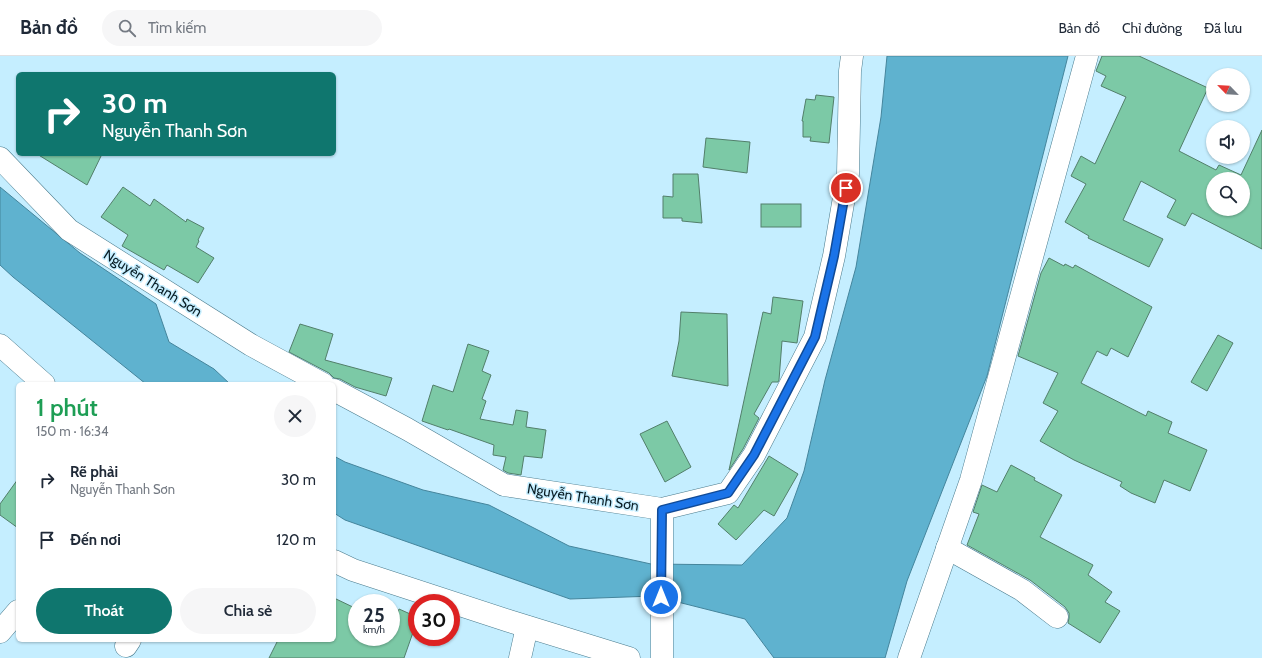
<!DOCTYPE html>
<html lang="vi">
<meta charset="utf-8">
<style>
body{margin:0;font-family:Cabin,sans-serif;background:#f6f6f7;color:#1f2937;height:100vh;display:flex;flex-direction:column;font-size:15px;white-space:nowrap}
*{box-sizing:border-box;margin:0}
p{font-size:13px;color:#747a83}
.icon{flex:none;width:22px;height:22px;fill:none;stroke:currentColor;stroke-width:2;stroke-linecap:round;stroke-linejoin:round}
.map{position:relative;flex:1;overflow:hidden}
.drawer{position:absolute;left:16px;top:326px;width:320px;height:260px;display:flex;flex-direction:column;background:#fff;border-radius:6px;box-shadow:0 1px 3px #0004}
.drawer>*{flex:none}
.top-card{position:absolute;left:16px;top:16px;width:320px;height:84px;border-radius:6px;box-shadow:0 1px 3px #0004;background:#0f766e;color:#fff;overflow:hidden}
.needle{width:26px;rotate:295deg}
.tools{position:absolute;left:1206px;top:12px;display:grid;gap:8px}
.tools a{display:grid;place-items:center;width:44px;height:44px;border-radius:50%;background:#fff;box-shadow:0 1px 3px #0004;font-size:20px}
.speed{position:absolute;left:348px;top:538px;display:flex;gap:8px;font-size:20px;font-weight:700;text-align:center}
.speed>*{display:grid;place-content:center;width:52px;height:52px;border-radius:50%;background:#fff;box-shadow:0 1px 3px #0004;line-height:1}
.speed small{font-size:10px;font-weight:400}
.speed .limit{border:6px solid #d22;background:#fff;color:#111}
.pin{position:absolute;display:grid;place-items:center;width:34px;height:34px;color:#fff;margin:-17px;border:2px solid #fff;border-radius:50%;box-shadow:0 1px 4px #0007}
.me{position:absolute;width:44px;margin:-22px;rotate:0deg;stroke-linejoin:round;filter:drop-shadow(0 0 3px #0008)}
.turn{display:flex;align-items:center;gap:14px;height:84px;padding:0 20px;font-size:18px}
.turn .icon{width:52px;height:52px;stroke-width:2.5}
.turn b{display:block;font-size:28px;line-height:34px}
.round{display:grid;place-items:center;flex:none;width:42px;height:42px;border-radius:21px;background:#f6f6f7}
.headline{display:flex;align-items:center;justify-content:space-between;height:68px;padding:0 20px}
h1{font-size:24px;font-weight:600;line-height:30px;color:#1e9e55}
.cta{display:flex;gap:8px;margin-top:auto;padding:8px 20px}
.cta a{flex:1;height:46px;border-radius:24px;background:#0f766e;color:#fff;font-size:16px;font-weight:600;line-height:46px;text-align:center}
.cta a+a{background:#f6f6f7;color:#1f2937}
ul{padding:0;list-style:none}
li{display:flex;align-items:center;gap:12px;height:60px;padding:0 20px}
li div{flex:1}
li b{display:block;font-size:15px}
li em{font-style:normal}
header{display:flex;align-items:center;gap:24px;box-sizing:border-box;height:56px;padding:0 20px;background:#fff;border-bottom:1px solid #e0e1e3}
header strong{font-size:19px}
nav{display:flex;gap:22px;margin-inline-start:auto;font-size:14px}
.search{width:280px;height:36px;background:#f6f6f7;display:flex;align-items:center;gap:10px;box-sizing:border-box;padding:0 14px;border-radius:22px;color:#747a83;font-size:15px}
.map>svg:first-child{display:block}
.water{fill:#5fb2cf;stroke:#45859c}
.building{fill:#7cc9a6;stroke:#527f6a;fill-rule:evenodd}
.lines{fill:none;stroke-linecap:round;stroke-linejoin:round}
.minor-casing{stroke:#4a7b8d;stroke-width:23}
.minor{stroke:#fff;stroke-width:22}
.route-casing{stroke:#114b97;stroke-width:10}
.route{stroke:#1a73e8;stroke-width:7}
.labels{text-anchor:middle;stroke-width:3;stroke-linejoin:round;paint-order:stroke}
.street-label{font-size:14px;fill:#081c24;stroke:#c5eeff}
</style>
<header>
<strong>Bản đồ</strong>
<div class="search"><svg class="icon" aria-label="search" viewBox="0 0 24 24"><circle cx="10" cy="10" r="6"/><path d="M15 15l6 6"/></svg>Tìm kiếm</div>
<nav><a>Bản đồ</a><a>Chỉ đường</a><a>Đã lưu</a></nav>
</header>
<div class="map">
<svg width="1262" height="602" viewBox="0 0 1262 602">
<rect width="100%" height="100%" fill="#c5eeff"/>
<g class="water">
<path d="M887,0H1068L987,320L907,525L885,602H774L745,563L654,540L570,543L345,464L334,457V400L345,406L423,434L489,449L569,490L651,508L742,509L787,462L804,415L825,324L856,211L881,61Z"/>
<path d="M0,131L80,197L156,248L169,286L214,313L230,328H146L13,221L0,209Z"/>
</g>
<g class="building">
<path d="M1102,0H1139L1208,32L1179,95L1216,114L1219,109L1241,119L1262,74V193L1192,157L1185,170L1167,161L1176,144L1141,125L1123,164L1163,183L1149,211L1088,182L1089,180L1065,166L1086,128L1071,120L1081,100L1095,108L1126,41L1101,30L1106,20L1096,15ZM1213,123H1243V153H1213Z"/>
<path d="M816,39L834,41L829,87L810,85L811,81H803V65H802L806,43L815,44Z"/>
<path d="M706,82L750,86L747,117L703,111Z"/>
<path d="M37,98H102L87,129Z"/>
<path d="M673,118H698L702,167L682,165V162H663V140L673,141Z"/>
<path d="M123,131L150,150L154,143L186,166L187,163L204,172L198,184L199,185L196,191L214,202L198,227L167,209L164,214L122,190L128,179L101,161Z"/>
<rect x="761" y="148" width="40" height="23"/>
<path d="M1049,202L1064,210L1065,208L1073,212L1075,209L1152,251L1128,301L1111,292L1107,300L1097,295L1081,327L1146,360L1148,355L1172,366L1168,377L1207,394L1190,435L1164,424L1155,447L1131,437L1120,430L1122,426L1074,404L1040,385L1058,355L1043,347L1058,317L1018,300L1041,217Z"/>
<path d="M773,241L803,245L797,287L782,285L779,324L778,326H772L754,358L759,362L743,393L729,414L763,256L771,258Z"/>
<path d="M681,256L727,258L728,330L672,320L679,285Z"/>
<path d="M300,268L333,278L325,304L392,322L386,340L355,331L340,323L334,322L329,317L289,296Z"/>
<path d="M1218,279L1233,287L1207,335L1191,326Z"/>
<path d="M468,288L489,295L482,315L491,319L482,343L486,345L480,363L513,369L516,354L528,356L526,371L546,374L542,402L524,400L521,419L508,417L503,414L506,401L493,399L494,389L449,373L448,374L422,365L433,329L453,336Z"/>
<path d="M667,365L691,411L665,426L640,378Z"/>
<path d="M769,400L798,418L774,460L764,454L736,484L718,468L734,449L738,452Z"/>
<path d="M1011,409L1035,422L1034,424L1062,439L1040,481L1093,509L1088,519L1112,536L1105,546L1120,555L1100,587L1068,567L1069,562V557L1065,551L1030,524L967,489L979,458L973,456L982,429L997,436Z"/>
<path d="M18,423V472L0,459V448Z"/>
<path d="M334,542L357,553V581H391V574L399,553L417,561V565L404,602H269L278,584H334Z"/>
</g>
<g class="lines">
<defs>
<g id="minor">
<path d="M0,102L69,174L251,289L323,328"/>
<path d="M0,289L44,328"/>
<path d="M334,334L407,373L504,429L662,453L728,437L754,399L815,281L834,200L848,118L850,15L852,0"/>
<path d="M947,492L1022,534L1057,561"/>
<path d="M334,505L353,514L509,565L629,602"/>
<path d="M0,576L18,555"/>
<path d="M126,590L130,584"/>
<path d="M520,602L527,571"/>
<path d="M662,602V453"/>
<path d="M909,602L971,424L1087,0"/>
</g>
</defs>
<use href="#minor" class="minor-casing"/>
<use href="#minor" class="minor"/>
</g>
<g class="lines">
<defs>
<path id="route" d="M661,541L662,454L728,437L754,399L815,281L834,200L846,132"/>
</defs>
<use href="#route" class="route-casing"/>
<use href="#route" class="route"/>
</g>
<g class="labels">
<g class="street-label">
<text transform="translate(153 227) rotate(32)" y="5">Nguyễn Thanh Sơn</text>
<text transform="translate(583 441) rotate(9)" y="5">Nguyễn Thanh Sơn</text>
</g>
</g>
</svg>
<div class="tools">
<a><svg class="needle" viewBox="-14 -14 28 28"><path d="M0-13l5 13h-10z" fill="#e53935"/><path d="M0 13l5-13h-10z" fill="#747a83"/></svg></a>
<a><svg class="icon" aria-label="sound" viewBox="0 0 24 24"><path d="M4 9h4l5-4v14l-5-4H4zM17 9q2 3 0 6"/></svg></a>
<a><svg class="icon" aria-label="search" viewBox="0 0 24 24"><circle cx="10" cy="10" r="6"/><path d="M15 15l6 6"/></svg></a>
</div>
<div class="speed"><div>25<small>km/h</small></div><div class="limit">30</div></div>
<div class="pin" style="left:846px;top:132px;background:#d93025"><svg class="icon" aria-label="arrive" viewBox="0 0 24 24"><path d="M6 21V4h12l-3 4 3 4H6"/></svg></div>
<svg class="me" style="left:661px;top:541px" viewBox="-20 -20 40 40"><circle r="17" fill="#1a73e8" stroke="#fff" stroke-width="3"/><path d="M0-11L8 9 0 5-8 9z" fill="#fff"/></svg>
<div class="top-card">
<div class="turn"><svg class="icon" aria-label="right" viewBox="0 0 24 24"><path d="M7 20v-9h11M14 6l5 5-5 5"/></svg><div><b>30 m</b>Nguyễn Thanh Sơn</div></div>
</div>
<section class="drawer">
<div class="headline"><div><h1>1 phút</h1><p>150 m · 16:34</p></div><a class="round"><svg class="icon" aria-label="close" viewBox="0 0 24 24"><path d="M6 6l12 12M18 6L6 18"/></svg></a></div>
<ul>
<li><svg class="icon" aria-label="right" viewBox="0 0 24 24"><path d="M7 20v-9h11M14 6l5 5-5 5"/></svg><div><b>Rẽ phải</b><p>Nguyễn Thanh Sơn</p></div><em>30 m</em></li>
<li><svg class="icon" aria-label="arrive" viewBox="0 0 24 24"><path d="M6 21V4h12l-3 4 3 4H6"/></svg><div><b>Đến nơi</b></div><em>120 m</em></li>
</ul>
<div class="cta"><a>Thoát</a><a>Chia sẻ</a></div>
</section>
</div>
